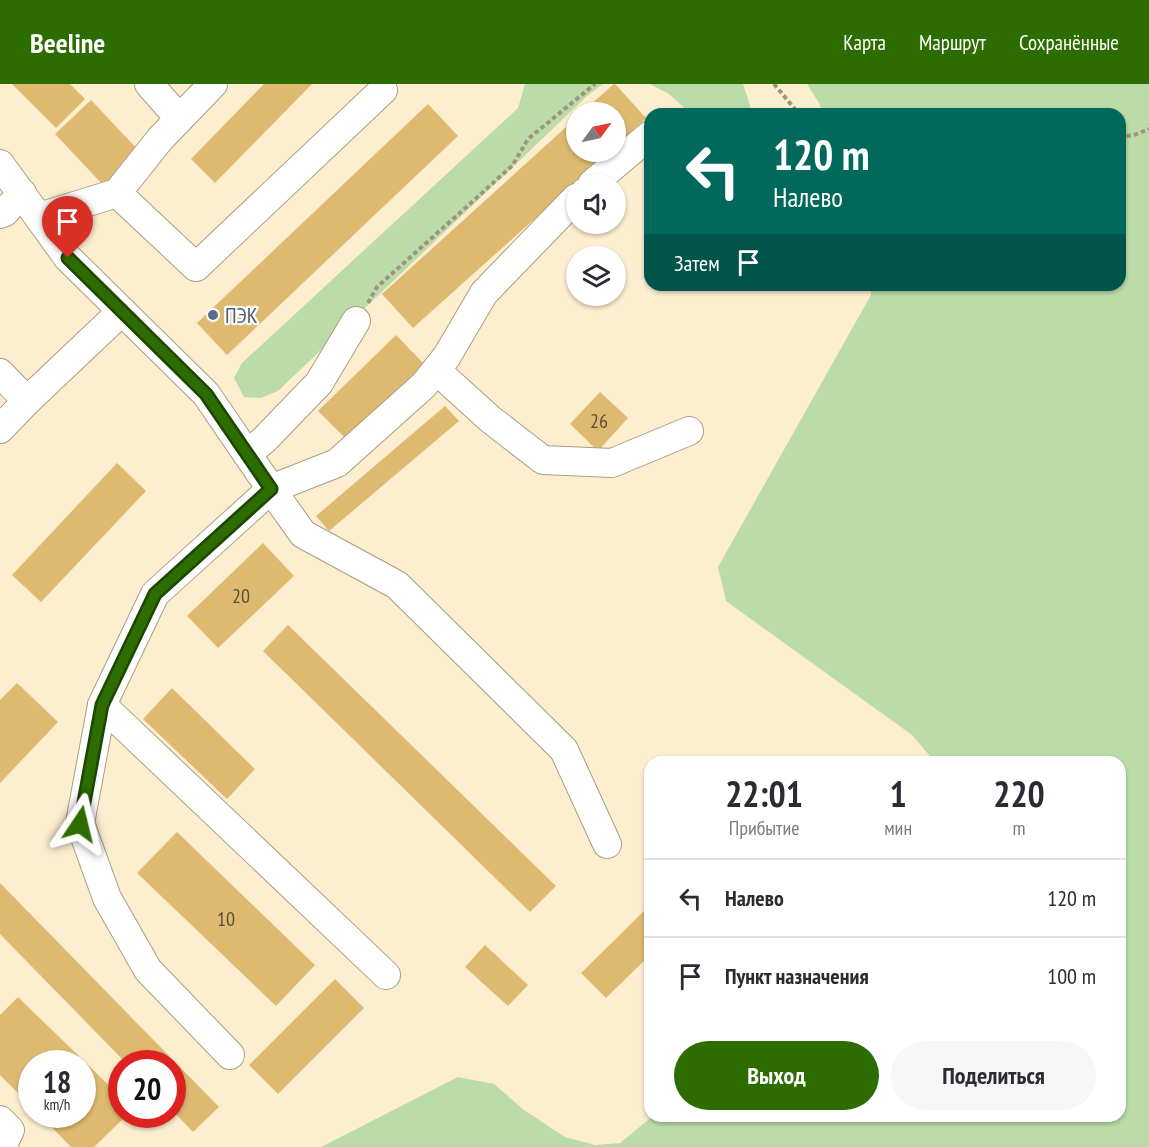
<!DOCTYPE html>
<html lang="ru">
<meta charset="utf-8">
<style>
body{margin:0;font-family:"PT Sans Narrow",sans-serif;background:#f7f7f7;color:#2b2b33;height:100vh;display:flex;flex-direction:column;font-size:22px;white-space:nowrap}
*{box-sizing:border-box;margin:0}
p{font-size:20px;color:#7c7c81}
.icon{flex:none;width:33px;height:33px;fill:none;stroke:currentColor;stroke-width:2;stroke-linecap:round;stroke-linejoin:round}
.map{position:relative;flex:1;overflow:hidden}
.drawer{position:absolute;left:644px;top:672px;width:482px;height:366px;display:flex;flex-direction:column;background:#fff;border-radius:18px;box-shadow:0 2px 4px #0004}
.drawer>*{flex:none}
.guide{position:absolute;left:644px;top:24px;width:482px;height:183px;border-radius:18px;box-shadow:0 2px 4px #0004;background:#00695c;color:#fff;overflow:hidden}
.needle{width:39px;rotate:57deg}
.tools{position:absolute;left:566px;top:18px;display:grid;gap:12px}
.tools a{display:grid;place-items:center;width:60px;height:60px;border-radius:50%;background:#fff;box-shadow:0 2px 4px #0004;font-size:30px}
.speed{position:absolute;left:18px;top:966px;display:flex;gap:12px;font-size:30px;font-weight:700;text-align:center}
.speed>*{display:grid;place-content:center;width:78px;height:78px;border-radius:50%;background:#fff;box-shadow:0 2px 4px #0004;line-height:1}
.speed small{font-size:15px;font-weight:400}
.speed .limit{border:9px solid #d22;background:#fff;color:#111}
.pin{position:absolute;display:grid;place-items:center;width:51px;height:51px;color:#fff;margin:-62px -26px;border-radius:50% 50% 50% 0;rotate:-45deg;box-shadow:0 0 6px #0007}
.pin .icon{rotate:45deg}
.me{position:absolute;width:66px;margin:-33px;rotate:10deg;stroke-linejoin:round;filter:drop-shadow(0 0 4px #0008)}
.turn{display:flex;align-items:center;gap:21px;height:126px;padding:0 30px;font-size:27px}
.turn .icon{width:78px;height:78px;stroke-width:2.5}
.turn b{display:block;font-size:42px;line-height:51px}
.then{display:flex;align-items:center;height:57px;padding:0 30px;background:#0003;gap:12px;font-size:22px}
.eta{display:flex;justify-content:space-evenly;align-items:center;height:102px;text-align:center}
.eta b{font-size:36px;font-weight:800;line-height:42px}
.action{display:flex;gap:12px;margin-top:auto;padding:12px 30px}
.action a{flex:1;height:69px;border-radius:36px;background:#2c6c00;color:#fff;font-size:24px;font-weight:800;line-height:69px;text-align:center}
.action a+a{background:#f7f7f7;color:#2b2b33}
ul{padding:0;list-style:none}
li{display:flex;align-items:center;gap:18px;height:78px;padding:0 30px;border-top:2px solid #e1e1e2}
li div{flex:1}
li b{display:block;font-size:22px}
li em{font-style:normal}
header{display:flex;align-items:center;gap:36px;box-sizing:border-box;height:84px;padding:0 30px;background:#2c6c00;color:#fff}
header strong{font-size:28px}
nav{display:flex;gap:33px;margin-inline-start:auto;font-size:21px}
.map>svg:first-child{display:block}
.green{fill:#bbdca8}
.building{fill:#deba70}
.lines{fill:none;stroke-linecap:round;stroke-linejoin:round}
.minor-casing{stroke:#ab9d81;stroke-width:30}
.path{stroke:#9f947f;stroke-width:4;stroke-dasharray:4.5 3;stroke-linecap:butt}
.minor{stroke:#fff;stroke-width:28}
.route-casing{stroke:#1d4600;stroke-width:15}
.route{stroke:#2c6c00;stroke-width:10}
.service-dot{fill:#5c6f8a;stroke:#fcfcfc;stroke-width:2}
.labels{text-anchor:middle;stroke-width:4.5;stroke-linejoin:round;paint-order:stroke}
.number-label{font-size:20px;fill:#5d5035}
.service-label{font-size:22px;fill:#4e5e75;stroke:#fcfcfc;text-anchor:start}
</style>
<header>
<strong>Beeline</strong>
<nav><a>Карта</a><a>Маршрут</a><a>Сохранённые</a></nav>
</header>
<div class="map">
<svg width="1149" height="1063" viewBox="0 0 1149 1063">
<rect width="100%" height="100%" fill="#fdeed0"/>
<g class="green">
<path d="M525,0H603L587,12L278,307L261,314L244,313L234,294L242,279L518,24Z"/>
<path d="M650,0H743L750,21L751,30H691L669,10Z"/>
<path d="M807,0H1149V1063H321L458,993L494,1000L524,1026L565,1053L595,1061L620,1059L653,1032H1119V678H935L912,651L726,517L718,483L871,211V201H1119V30H823L819,19Z"/>
</g>
<g class="building">
<path d="M12,0H70L85,15L56,44Z"/>
<path d="M264,0H312L215,99L191,75Z"/>
<path d="M614,0H615L646,34L615,62V28H582Z"/>
<path d="M91,16L140,68L104,102L55,50Z"/>
<path d="M428,20L458,52L227,271L197,239Z"/>
<path d="M576,34V68H609L413,244L382,210Z"/>
<path d="M396,251L424,280L346,355L318,327Z"/>
<path d="M600,308L628,334L598,367L570,340Z"/>
<path d="M445,322L459,337L329,447L316,432Z"/>
<path d="M117,379L146,407L41,518L12,491Z"/>
<path d="M263,459L294,492L218,564L187,532Z"/>
<path d="M288,541L556,802L530,828L263,567Z"/>
<path d="M17,599L58,638L0,699V616Z"/>
<path d="M172,604L255,685L227,715L143,635Z"/>
<path d="M177,748L315,881L276,922L137,789Z"/>
<path d="M0,799L219,1023L193,1048L172,1026V980H127L0,850Z"/>
<path d="M650,821V871L606,914L581,889Z"/>
<path d="M485,861L528,901L508,922L465,883Z"/>
<path d="M335,895L364,924L278,1010L249,981Z"/>
<path d="M18,913L122,1014V1030H128L94,1063H71L39,1030H82V980H32V1023L0,991V931Z"/>
</g>
<g class="lines">
<defs>
<g id="minor">
<path d="M149,0L179,34"/>
<path d="M0,80L68,174L206,310L271,405L155,510L102,621L80,739L107,814L148,886L230,971"/>
<path d="M592,100L650,51"/>
<path d="M117,109L160,55L213,0"/>
<path d="M576,114L484,209L447,272L424,301L337,379L271,405L303,450L397,501L564,666L607,760"/>
<path d="M0,130L5,128L22,109"/>
<path d="M39,133L117,109L196,183L383,6"/>
<path d="M436,286L490,335L543,376L612,379L689,347"/>
<path d="M0,289L27,317"/>
<path d="M0,345L27,317L122,227"/>
<path d="M247,370L264,356L319,299L356,237"/>
<path d="M102,621L386,891"/>
<path d="M0,1036L10,1046L2,1063"/>
</g>
</defs>
<use href="#minor" class="minor-casing"/>
<g class="path">
<path d="M774,0L799,30"/>
<path d="M1119,53L1134,51L1149,45"/>
<path d="M368,219L377,203L512,82L528,55L595,0"/>
</g>
<use href="#minor" class="minor"/>
</g>
<g class="lines">
<defs>
<path id="route" d="M68,174L206,310L271,405L155,510L102,621L80,740"/>
</defs>
<use href="#route" class="route-casing"/>
<use href="#route" class="route"/>
</g>
<circle class="service-dot" cx="213" cy="231" r="6"/>
<g class="labels">
<g class="number-label">
<text x="599" y="344">26</text>
<text x="241" y="519">20</text>
<text x="226" y="842">10</text>
</g>
<g class="service-label">
<text x="225" y="239">ПЭК</text>
</g>
</g>
</svg>
<div class="tools">
<a><svg class="needle" viewBox="-14 -14 28 28"><path d="M0-13l5 13h-10z" fill="#e53935"/><path d="M0 13l5-13h-10z" fill="#7c7c81"/></svg></a>
<a><svg class="icon" aria-label="sound" viewBox="0 0 24 24"><path d="M4 9h4l5-4v14l-5-4H4zM17 9q2 3 0 6"/></svg></a>
<a><svg class="icon" aria-label="layers" viewBox="0 0 24 24"><path d="M12 4l9 5-9 5-9-5zM3 14l9 5 9-5"/></svg></a>
</div>
<div class="speed"><div>18<small>km/h</small></div><div class="limit">20</div></div>
<div class="pin" style="left:68px;top:174px;background:#d93025"><svg class="icon" aria-label="arrive" viewBox="0 0 24 24"><path d="M6 21V4h12l-3 4 3 4H6"/></svg></div>
<svg class="me" style="left:80px;top:740px" viewBox="-20 -20 40 40"><path d="M0-17L14 15 0 8-14 15z" fill="#2c6c00" stroke="#fff" stroke-width="4"/></svg>
<div class="guide">
<div class="turn"><svg class="icon" aria-label="left" viewBox="0 0 24 24"><path d="M17 20v-9H6M10 6l-5 5 5 5"/></svg><div><b>120 m</b>Налево</div></div>
<div class="then">Затем<svg class="icon" aria-label="arrive" viewBox="0 0 24 24"><path d="M6 21V4h12l-3 4 3 4H6"/></svg></div>
</div>
<section class="drawer">
<div class="eta">
<div><b>22:01</b><p>Прибытие</p></div>
<div><b>1</b><p>мин</p></div>
<div><b>220</b><p>m</p></div>
</div>
<ul>
<li><svg class="icon" aria-label="left" viewBox="0 0 24 24"><path d="M17 20v-9H6M10 6l-5 5 5 5"/></svg><div><b>Налево</b></div><em>120 m</em></li>
<li><svg class="icon" aria-label="arrive" viewBox="0 0 24 24"><path d="M6 21V4h12l-3 4 3 4H6"/></svg><div><b>Пункт назначения</b></div><em>100 m</em></li>
</ul>
<div class="action"><a>Выход</a><a>Поделиться</a></div>
</section>
</div>
